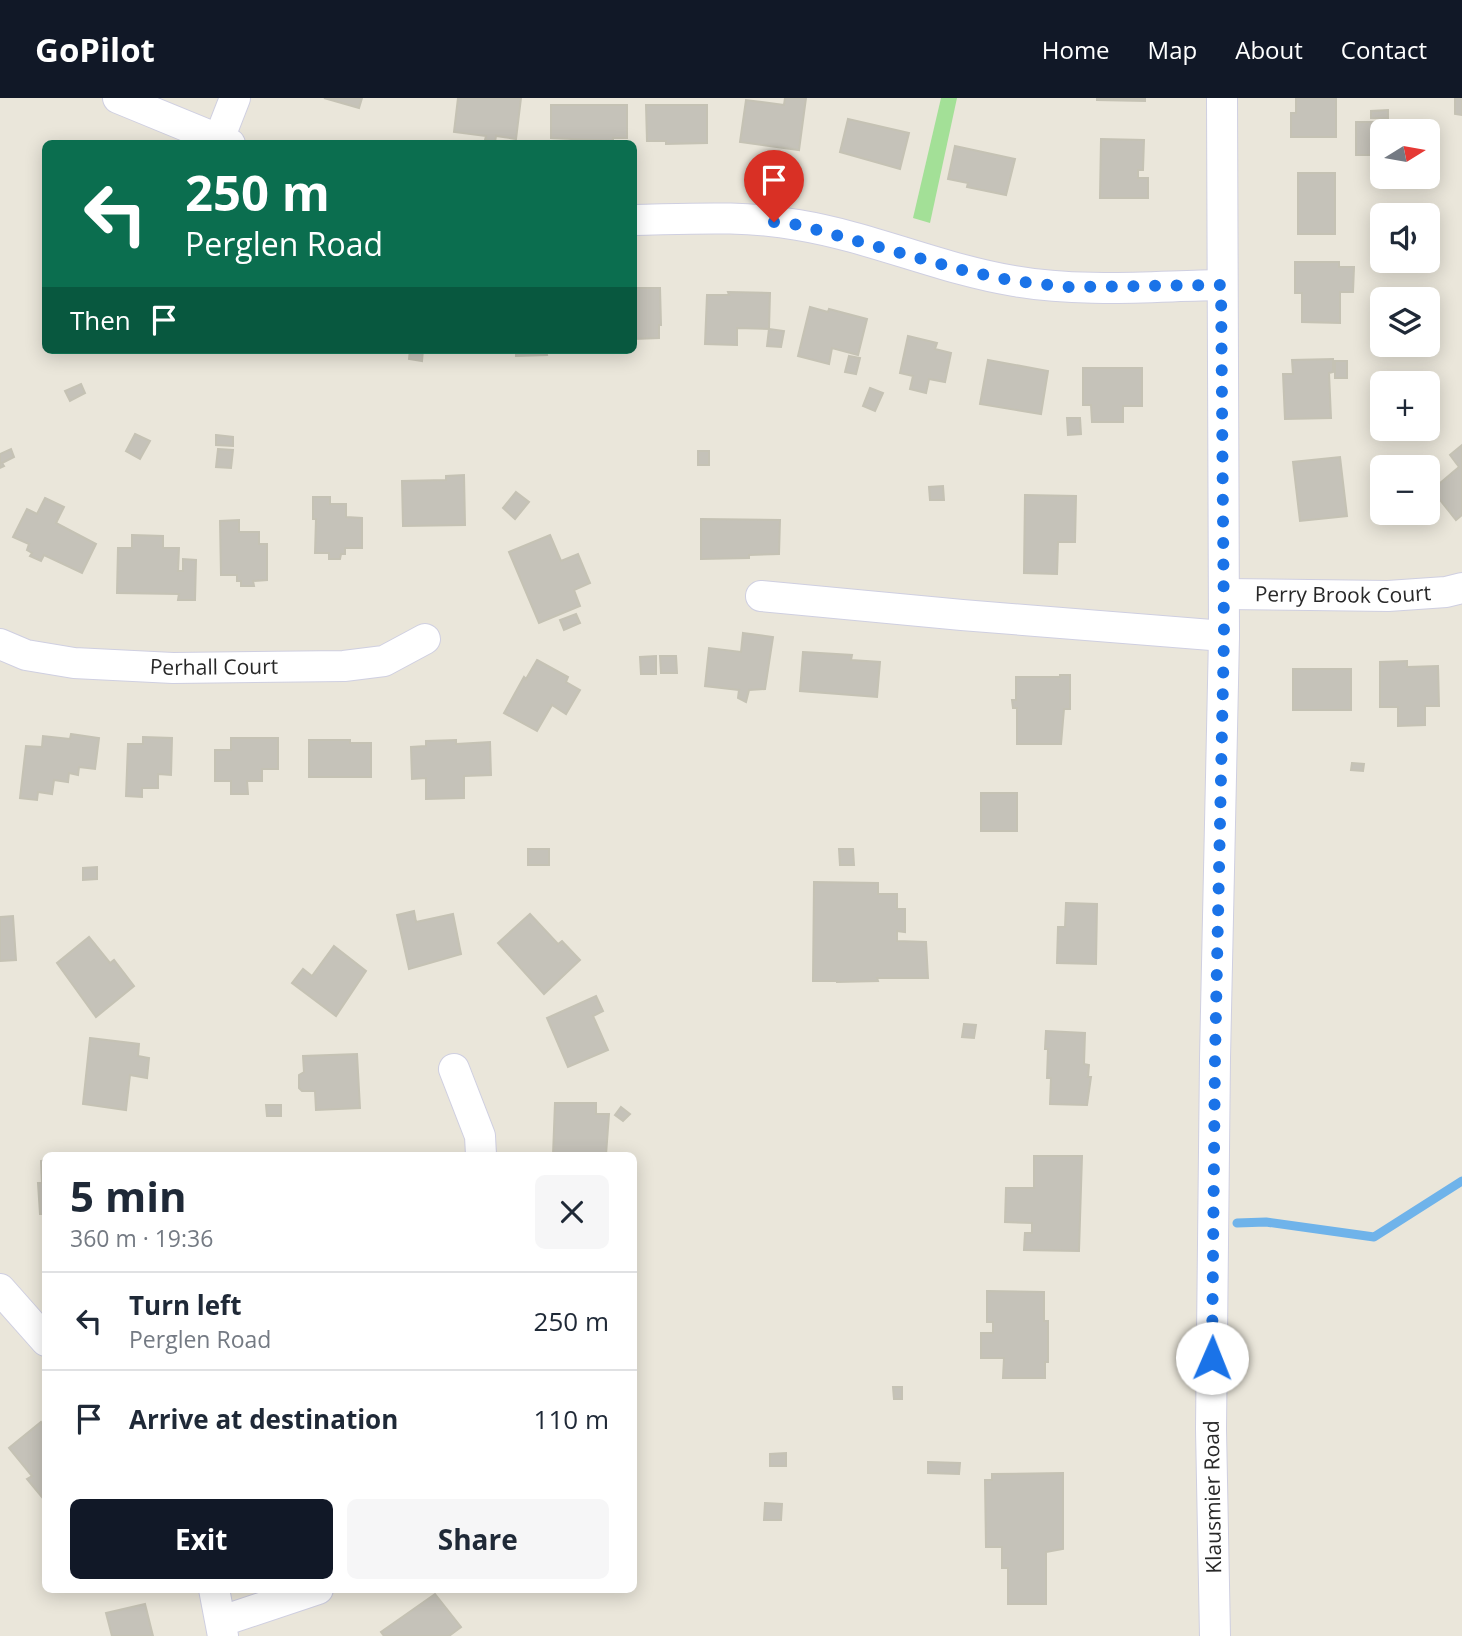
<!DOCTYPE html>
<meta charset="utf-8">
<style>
body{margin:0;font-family:"Open Sans",sans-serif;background:#f6f6f7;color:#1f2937;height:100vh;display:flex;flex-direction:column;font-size:26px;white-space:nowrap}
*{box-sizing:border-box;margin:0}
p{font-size:23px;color:#747a83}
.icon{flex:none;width:38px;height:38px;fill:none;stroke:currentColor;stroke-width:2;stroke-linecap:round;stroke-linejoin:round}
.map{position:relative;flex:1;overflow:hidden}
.panel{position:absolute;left:42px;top:1054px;width:595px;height:441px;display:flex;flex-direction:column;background:#fff;border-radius:10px;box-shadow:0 4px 18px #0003}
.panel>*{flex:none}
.banner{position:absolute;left:42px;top:42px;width:595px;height:214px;border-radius:10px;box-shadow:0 4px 18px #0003;background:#0b6e4f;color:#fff;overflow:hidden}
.needle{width:46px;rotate:79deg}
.controls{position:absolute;left:1370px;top:21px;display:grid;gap:14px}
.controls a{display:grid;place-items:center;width:70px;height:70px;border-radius:10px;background:#fff;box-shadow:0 4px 18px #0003;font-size:35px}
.pin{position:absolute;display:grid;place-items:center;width:60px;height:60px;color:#fff;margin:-72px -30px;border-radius:50% 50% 50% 0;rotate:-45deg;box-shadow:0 0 7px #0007}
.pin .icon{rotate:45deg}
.me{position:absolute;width:77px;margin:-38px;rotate:1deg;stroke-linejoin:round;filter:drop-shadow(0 0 5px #0008)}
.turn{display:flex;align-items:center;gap:24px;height:147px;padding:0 28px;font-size:32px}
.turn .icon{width:91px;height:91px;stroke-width:2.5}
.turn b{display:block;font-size:49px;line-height:60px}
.then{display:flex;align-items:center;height:66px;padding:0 28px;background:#0003;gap:14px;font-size:26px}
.round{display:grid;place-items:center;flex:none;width:74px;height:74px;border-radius:10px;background:#f6f6f7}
.headline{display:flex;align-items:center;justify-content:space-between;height:119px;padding:0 28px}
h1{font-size:42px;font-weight:700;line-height:52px}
.primary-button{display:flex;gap:14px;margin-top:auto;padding:14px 28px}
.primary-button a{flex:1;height:80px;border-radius:10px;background:#111827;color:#fff;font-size:28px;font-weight:700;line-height:80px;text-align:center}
.primary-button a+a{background:#f6f6f7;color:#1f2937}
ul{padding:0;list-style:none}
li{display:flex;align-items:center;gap:21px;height:98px;padding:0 28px;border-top:2px solid #e0e1e3}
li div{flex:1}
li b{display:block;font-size:26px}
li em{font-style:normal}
header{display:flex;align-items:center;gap:42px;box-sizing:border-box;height:98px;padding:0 35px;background:#111827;color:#fff}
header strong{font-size:33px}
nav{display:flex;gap:38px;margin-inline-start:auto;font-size:24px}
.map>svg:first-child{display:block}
.green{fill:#a3e097}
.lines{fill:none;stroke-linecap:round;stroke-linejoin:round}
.stream{stroke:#6fb3ea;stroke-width:9}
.building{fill:#c5c2b9;stroke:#c5c2b4;stroke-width:2}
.minor-casing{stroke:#cfcfe1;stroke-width:32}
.minor{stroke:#fff;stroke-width:30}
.route{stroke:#1a73e8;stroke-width:12;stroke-dasharray:0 21.6}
.labels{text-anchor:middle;stroke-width:7;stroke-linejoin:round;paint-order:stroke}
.street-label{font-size:21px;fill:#282828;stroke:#fff}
</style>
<header>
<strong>GoPilot</strong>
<nav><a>Home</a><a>Map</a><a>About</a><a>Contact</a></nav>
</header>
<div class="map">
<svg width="1462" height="1538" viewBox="0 0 1462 1538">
<rect width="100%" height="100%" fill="#eae6da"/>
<path class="green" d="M941,0H957L930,125L913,120Z"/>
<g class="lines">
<path class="stream" d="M1237,1125L1266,1124L1374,1139L1462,1083"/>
</g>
<g class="building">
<path d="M324,0H362L359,10Z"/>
<path d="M458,0H521L516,41L496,38L495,44L485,42L486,38L454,34Z"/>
<path d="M785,0H806L799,52L740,44L746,2L784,7Z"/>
<path d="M1097,0H1145V3L1097,2Z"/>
<path d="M1296,0H1336V39H1291V15H1296Z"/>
<path d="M1455,0H1462V17L1455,16Z"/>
<path d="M551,7H627V40H613V43L551,40Z"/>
<path d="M646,7H707V45L666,46V43H647Z"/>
<path d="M1388,12V20H1371V13Z"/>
<path d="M848,21L909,35L900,71L840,54Z"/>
<path d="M1356,24H1389V33H1382V57H1356Z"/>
<path d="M1101,41L1144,42L1143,72H1138V80H1148V100H1100Z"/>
<path d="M955,48L1015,61L1006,97L967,89L968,85L948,81Z"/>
<rect x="1298" y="75" width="37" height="61"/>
<path d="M1295,164H1339V169H1354L1353,194H1340V225L1302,224V195H1295Z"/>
<path d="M634,190H660L661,227H659V240L634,241Z"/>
<path d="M728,194L770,195L769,231L737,230V247L705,246L707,197H729Z"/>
<path d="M810,209L828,214L829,211L867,221L858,257L832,250L829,266L798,258Z"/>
<path d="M1382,220V238H1375V221Z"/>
<path d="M769,231L784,233L781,249L767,248Z"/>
<path d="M908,238L937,245L935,251L951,255L945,284L929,281L926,295L910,291L913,278L900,275Z"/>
<path d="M410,252H423L422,263L409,261Z"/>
<path d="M516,252H546L547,257L516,258Z"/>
<path d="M849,258L860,260L856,276L845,274Z"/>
<path d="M1333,261V274L1329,275L1331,320L1285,321L1283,276H1293L1292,262Z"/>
<path d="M988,262L1048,273L1041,316L980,306Z"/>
<rect x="1335" y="263" width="12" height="17"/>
<path d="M1083,270H1142V308H1123V324H1092L1091,307H1083Z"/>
<path d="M81,286L85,295L70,303L65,293Z"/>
<path d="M870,290L883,295L875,313L863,308Z"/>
<path d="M1067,320H1080L1081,336L1068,337Z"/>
<path d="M135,336L150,343L140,361L126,353Z"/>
<path d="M216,337L233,339V348L216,347Z"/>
<path d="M1462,347V417L1456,422L1432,392L1459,369L1450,357Z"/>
<path d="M11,351L14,359L2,365L4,368L0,370V356Z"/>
<path d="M218,351L233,352L231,370L216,369Z"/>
<rect x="698" y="353" width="11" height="14"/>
<path d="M1340,359L1347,418L1300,423L1293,364Z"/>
<path d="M464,377L465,427L403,428L402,383L446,382V378Z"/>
<path d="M943,388L944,402H930L929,389Z"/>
<path d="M516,394L529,404L515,421L503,410Z"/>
<path d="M1025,397L1076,398L1075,444H1058L1057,476L1024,475Z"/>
<path d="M313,399H330V406H346V419L362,420V450H345V456H341L340,461H329V455H315L316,421H313Z"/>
<path d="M45,400L64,409L56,425L96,446L82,475L44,457L41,463L30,458L32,455L27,452L29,446L13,439L27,411L37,416Z"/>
<path d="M701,421L780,422L779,456L749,457V460L701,461Z"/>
<path d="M239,422V434H259V446H267V482L253,483L254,488H241V483H237V477H221L220,423Z"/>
<path d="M132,437L163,438V450H179L178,473H183V461L196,462L195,502H178L179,496L117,495L118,450H132Z"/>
<path d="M550,437L561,463L578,456L590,485L574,492L580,508L539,525L509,454Z"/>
<path d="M576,516L580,525L564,532L560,522Z"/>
<path d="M743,535L773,539L765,591L749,592L746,604L738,600L739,592L705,588L709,550L741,554Z"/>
<path d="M803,554L852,557L851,562L880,564L877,599L800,593Z"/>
<path d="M656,558V576H641L640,559Z"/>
<path d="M660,558H676L677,575H661Z"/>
<path d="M537,562L568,579L566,584L580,592L566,616L552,607L537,633L504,615L524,579L526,581Z"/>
<path d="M1407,563V569L1438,568L1439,608H1425V627L1398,628V609H1380V564Z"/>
<rect x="1293" y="571" width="58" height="41"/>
<path d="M1060,577H1070V611H1064L1061,646H1017V610H1013L1012,602H1016V579H1060Z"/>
<path d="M71,636L99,640L95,671L79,669L78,677L69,675L68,684L54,682L52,696L38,694L37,702L20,700L26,648L42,649L43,638L70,641Z"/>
<path d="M143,639L172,640L171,677L158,676V690H142V699L126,698L128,646H143Z"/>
<path d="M231,640H278V671H262V683H247L248,696H231V683H215V652H231Z"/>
<path d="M309,642H350V645H371V679H309Z"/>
<path d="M456,642V646L490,644L491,677L464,678V700L426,701V680L412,681L411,649L426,648V643Z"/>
<path d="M1352,665L1364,666L1363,673L1351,672Z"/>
<rect x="981" y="695" width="36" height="38"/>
<rect x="528" y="751" width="21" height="16"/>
<path d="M839,751H853L854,767H840Z"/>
<path d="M97,769V781L83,782V770Z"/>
<path d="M814,784L878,785V796H897V811H905V834L897,833V843L926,844L928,880H877L878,883L837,884V883H813Z"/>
<path d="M1066,805L1097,806L1096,866L1057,865L1058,829H1065Z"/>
<path d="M414,813L416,824L453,816L461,856L409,871L397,817Z"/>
<path d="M530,816L558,846L562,843L580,862L544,896L498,845Z"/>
<path d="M13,818L16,862L0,863V819Z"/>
<path d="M89,839L110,865L114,862L134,888L96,919L57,865Z"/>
<path d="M334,848L366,873L336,918L292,885L303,871L312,878Z"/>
<path d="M596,898L603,913L593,918L608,952L568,969L547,920Z"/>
<path d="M964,926L976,927L974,940L962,939Z"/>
<path d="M1046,933L1085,935L1084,966L1089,967L1088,979H1091L1087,1007L1050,1006L1051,980H1047L1048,951H1045Z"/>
<path d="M90,940L139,946L138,958L149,960L147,980L130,977L126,1012L83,1006Z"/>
<path d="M357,956L360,1010L316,1012L315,993H302L299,990V977L304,974L303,958Z"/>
<path d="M555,1005H596V1016H609L606,1057H553Z"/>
<path d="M266,1007H281V1018H267Z"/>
<path d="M621,1009L630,1016L623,1023L615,1017Z"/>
<rect x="349" y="1055" width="53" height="2"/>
<path d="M1034,1058H1082L1079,1153L1024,1152L1025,1135H1032V1125L1005,1124L1006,1090H1034Z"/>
<path d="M46,1062V1116H40L38,1085H42L41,1063Z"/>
<path d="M987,1193L1044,1194V1223H1048V1264H1045V1280H1003L1004,1260H981V1235H993V1224H987Z"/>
<path d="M893,1289H902V1301H894Z"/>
<path d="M41,1324L46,1330V1404L27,1381L32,1378L9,1350Z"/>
<path d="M786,1355V1368H770V1356Z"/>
<path d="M928,1364L960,1365L959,1376L928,1375Z"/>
<path d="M1063,1375V1451L1046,1454V1506H1008V1470H1002V1449H986L985,1382H992V1376Z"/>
<path d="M765,1405L782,1406L781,1422H764Z"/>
<path d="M435,1496L461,1529L449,1538H384L381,1534Z"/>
<path d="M145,1506L153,1538H112L106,1515Z"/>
</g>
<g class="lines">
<defs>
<g id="minor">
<path d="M118,0L230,46"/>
<path d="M219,41L235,0"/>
<path d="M634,122C688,121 744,117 798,127C871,139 941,171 1014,183C1082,195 1153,188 1221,187"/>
<path id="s1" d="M1224,496L1388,498L1446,494L1462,490"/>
<path d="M761,498L962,517L1224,538"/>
<path id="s2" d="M0,546L26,557L74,565L173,570L344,568L384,563L425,541"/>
<path d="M454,971L480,1038L481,1057"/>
<path d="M0,1191L46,1243"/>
<path d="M214,1491L223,1538"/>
<path d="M222,1523L318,1491"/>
<path d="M1215,1538L1211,1331L1215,960L1224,538L1222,0"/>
</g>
</defs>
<use href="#minor" class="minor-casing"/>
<use href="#minor" class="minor"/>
</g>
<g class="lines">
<path class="route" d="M774,124L799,127L962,172L1014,183L1066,189L1221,187L1224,538L1215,960L1212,1260"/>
</g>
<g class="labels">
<g class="street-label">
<text dy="7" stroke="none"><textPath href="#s1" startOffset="119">Perry Brook Court</textPath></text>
<text dy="7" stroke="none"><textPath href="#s2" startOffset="217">Perhall Court</textPath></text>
<text transform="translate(1213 1399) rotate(-91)" y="7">Klausmier Road</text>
</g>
</g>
</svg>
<div class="controls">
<a><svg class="needle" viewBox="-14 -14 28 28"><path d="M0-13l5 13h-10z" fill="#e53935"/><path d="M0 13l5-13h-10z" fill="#747a83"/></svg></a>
<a><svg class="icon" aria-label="sound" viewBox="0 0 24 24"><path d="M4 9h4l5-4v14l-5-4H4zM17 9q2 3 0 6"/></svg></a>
<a><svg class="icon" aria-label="layers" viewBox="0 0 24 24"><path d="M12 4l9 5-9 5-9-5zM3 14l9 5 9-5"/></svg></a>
<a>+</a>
<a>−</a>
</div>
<div class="pin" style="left:774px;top:124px;background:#d93025"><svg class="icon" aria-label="arrive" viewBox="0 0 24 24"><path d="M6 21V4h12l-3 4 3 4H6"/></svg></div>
<svg class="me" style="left:1212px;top:1260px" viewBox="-20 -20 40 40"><circle r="19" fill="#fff"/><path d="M0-13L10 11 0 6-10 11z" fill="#1a73e8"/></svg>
<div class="banner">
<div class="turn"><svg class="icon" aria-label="left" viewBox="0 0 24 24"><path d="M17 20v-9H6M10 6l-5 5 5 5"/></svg><div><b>250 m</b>Perglen Road</div></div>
<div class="then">Then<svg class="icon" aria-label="arrive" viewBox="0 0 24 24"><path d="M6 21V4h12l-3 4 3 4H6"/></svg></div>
</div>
<section class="panel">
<div class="headline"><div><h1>5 min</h1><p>360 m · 19:36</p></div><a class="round"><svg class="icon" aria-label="close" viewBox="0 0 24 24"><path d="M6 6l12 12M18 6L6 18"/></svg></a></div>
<ul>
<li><svg class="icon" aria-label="left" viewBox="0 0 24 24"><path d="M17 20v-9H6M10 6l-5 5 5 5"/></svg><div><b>Turn left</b><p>Perglen Road</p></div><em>250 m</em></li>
<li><svg class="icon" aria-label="arrive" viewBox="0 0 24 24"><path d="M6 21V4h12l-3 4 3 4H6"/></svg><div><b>Arrive at destination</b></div><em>110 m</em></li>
</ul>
<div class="primary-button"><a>Exit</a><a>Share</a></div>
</section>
</div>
